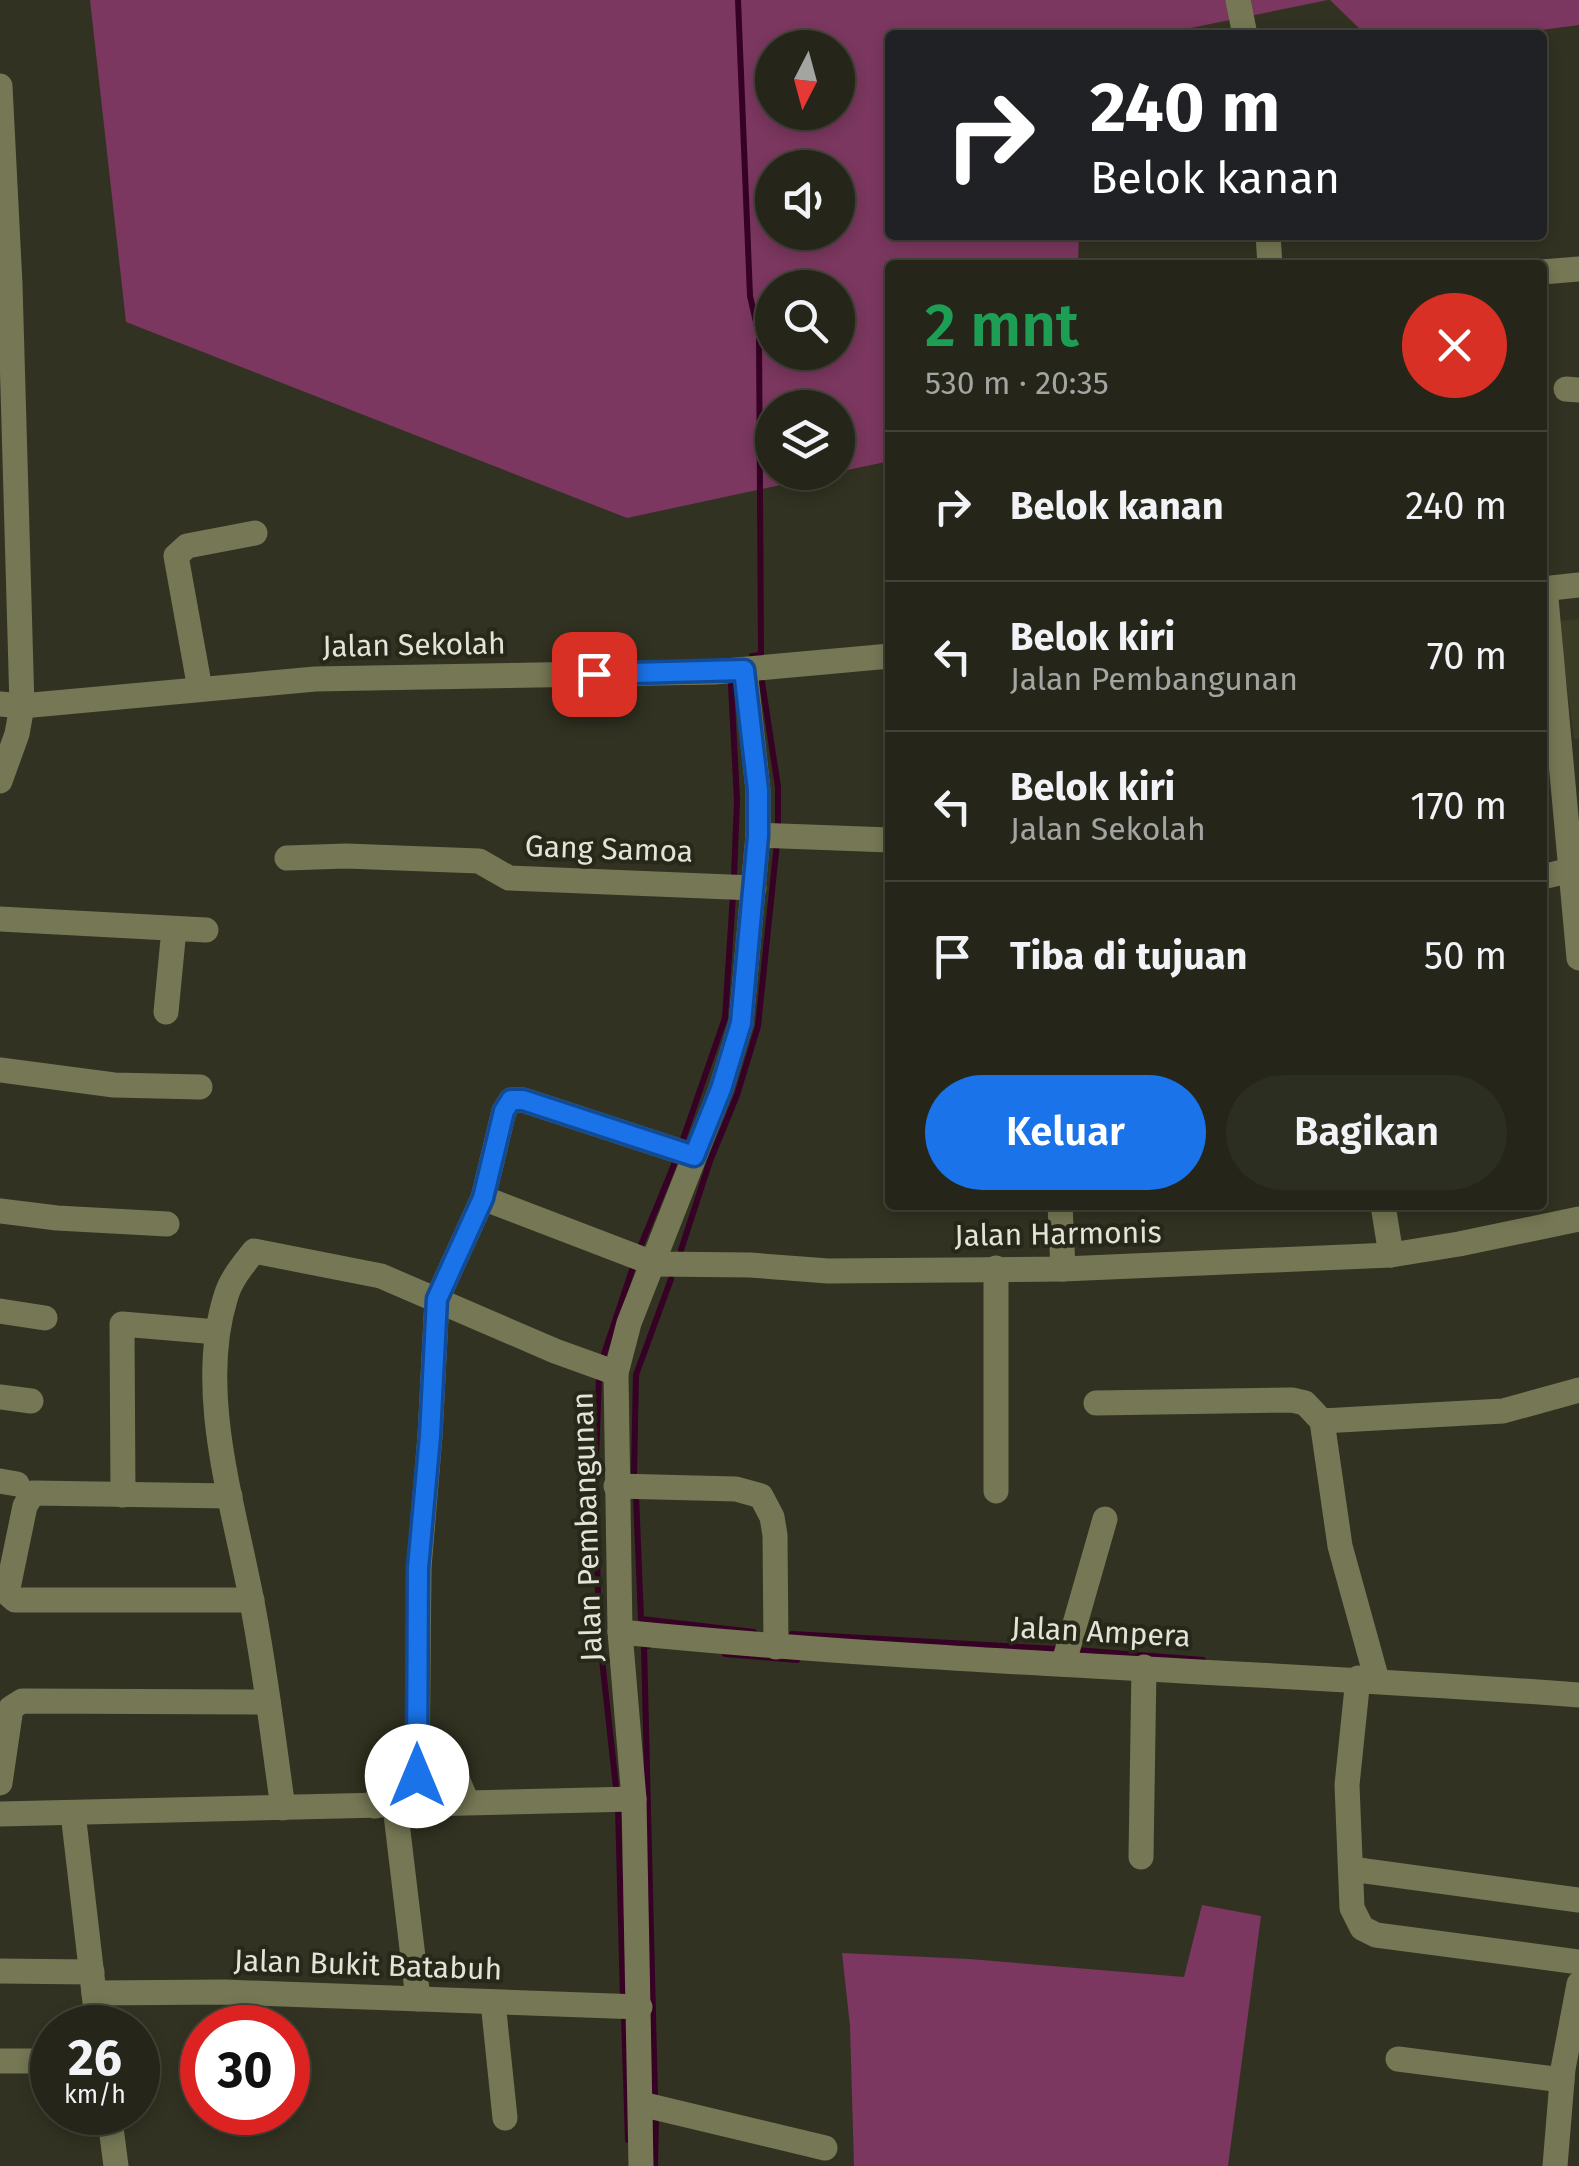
<!DOCTYPE html>
<html lang="id">
<meta charset="utf-8">
<style>
body{margin:0;font-family:"Fira Sans",sans-serif;background:#2d2e22;color:#f1f3f6;height:100vh;display:flex;flex-direction:column;font-size:38px;white-space:nowrap}
*{box-sizing:border-box;margin:0}
p{font-size:32px;color:#a3a5a2}
.icon{flex:none;width:55px;height:55px;fill:none;stroke:currentColor;stroke-width:2;stroke-linecap:round;stroke-linejoin:round}
.map{position:relative;flex:1;overflow:hidden}
.details{position:absolute;left:885px;top:260px;width:662px;height:950px;display:flex;flex-direction:column;background:#252619;border-radius:10px;box-shadow:0 5px 15px #0003,0 0 0 2px #424338}
.details>*{flex:none}
.hud{position:absolute;left:885px;top:30px;width:662px;height:210px;border-radius:10px;box-shadow:0 5px 15px #0003,0 0 0 2px #424338;background:#202124;color:#fff;overflow:hidden}
.needle{width:65px;rotate:186deg}
.buttons{position:absolute;left:755px;top:30px;display:grid;gap:20px}
.buttons a{display:grid;place-items:center;width:100px;height:100px;border-radius:50%;background:#252619;box-shadow:0 5px 15px #0003,0 0 0 2px #424338;font-size:50px}
.speed{position:absolute;left:30px;top:2005px;display:flex;gap:20px;font-size:50px;font-weight:700;text-align:center}
.speed>*{display:grid;place-content:center;width:130px;height:130px;border-radius:50%;background:#252619;box-shadow:0 5px 15px #0003,0 0 0 2px #424338;line-height:1}
.speed small{font-size:25px;font-weight:400}
.speed .limit{border:15px solid #d22;background:#fff;color:#111}
.pin{position:absolute;display:grid;place-items:center;width:85px;height:85px;color:#fff;margin:-42px;border-radius:20px;box-shadow:0 5px 15px #0006}
.me{position:absolute;width:110px;margin:-55px;rotate:0deg;stroke-linejoin:round;filter:drop-shadow(0 0 8px #0008)}
.turn{display:flex;align-items:center;gap:35px;height:210px;padding:0 40px;font-size:45px}
.turn .icon{width:130px;height:130px;stroke-width:2.5}
.turn b{display:block;font-size:70px;line-height:85px}
.round{display:grid;place-items:center;flex:none;width:105px;height:105px;border-radius:52px;background:#2d2e22}
.overview{display:flex;align-items:center;justify-content:space-between;height:170px;padding:0 40px}
h1{font-size:60px;font-weight:600;line-height:75px;color:#1e9e55}
.primary-button{display:flex;gap:20px;margin-top:auto;padding:20px 40px}
.primary-button a{flex:1;height:115px;border-radius:60px;background:#1a73e8;color:#fff;font-size:40px;font-weight:600;line-height:115px;text-align:center}
.primary-button a+a{background:#2d2e22;color:#f1f3f6}
ul{padding:0;list-style:none}
li{display:flex;align-items:center;gap:30px;height:150px;padding:0 40px;border-top:2px solid #424338}
li div{flex:1}
li b{display:block;font-size:38px}
li em{font-style:normal}
.map>svg:first-child{display:block}
.built{fill:#3b3c26}
.green{fill:#7b375f;fill-rule:evenodd}
.lines{fill:none;stroke-linecap:round;stroke-linejoin:round}
.stream{stroke:#360124;stroke-width:6}
.minor{stroke:#767754;stroke-width:25}
.route-casing{stroke:#114b97;stroke-width:25}
.route{stroke:#1a73e8;stroke-width:18}
.labels{text-anchor:middle;stroke-width:8;stroke-linejoin:round;paint-order:stroke}
.street-label{font-size:30px;fill:#e3e3d9;stroke:#272818}
</style>
<div class="map">
<svg width="1579" height="2166" viewBox="0 0 1579 2166">
<rect width="100%" height="100%" fill="#313221"/>
<path class="built" d="M1579,619V739H1574L1558,621Z"/>
<g class="green">
<path d="M90,0H1328L1156,35H890V235H1079L1078,265H890V461L838,472V408H772V472L836,473L627,518L126,322ZM772,48H838V112H772ZM772,168H838V232H772ZM772,288H838V352H772Z"/>
<path d="M1330,0H1579V25L1502,35H1366Z"/>
<path d="M1202,1905L1261,1916L1228,2166H854L850,2026L842,1953L969,1959L1184,1977Z"/>
</g>
<g class="lines">
<g class="stream">
<path d="M738,0L750,296L759,335L761,655L752,656"/>
<path d="M762,682L778,787V829"/>
<path d="M731,685L737,800L734,877"/>
<path d="M681,1145L725,1018L733,895"/>
<path d="M639,1250L678,1155"/>
<path d="M681,1250L710,1161L737,1095L758,1026L777,843"/>
<path d="M604,1354L633,1267"/>
<path d="M599,1378L595,1485L599,1632L616,1787"/>
<path d="M634,1474L636,1375L671,1279"/>
<path d="M636,1495L641,1619L754,1632"/>
<path d="M792,1634L1056,1649"/>
<path d="M648,1646H644L655,2098"/>
<path d="M1076,1650L1203,1660"/>
<path d="M725,1654L797,1660"/>
<path d="M618,1806L623,1998"/>
<path d="M624,2017L628,2140"/>
<path d="M655,2166L656,2119"/>
</g>
<g class="minor">
<path d="M1238,0L1245,35"/>
<path d="M0,86L10,284L22,706L17,734L0,781"/>
<path d="M1268,235L1270,265"/>
<path d="M1542,272L1579,269"/>
<path d="M1566,389L1579,390"/>
<path d="M1545,588L1579,958"/>
<path d="M1542,589L1579,585"/>
<path d="M200,689L176,556L187,546L255,533"/>
<path d="M0,704L22,706L315,679L714,672L890,656"/>
<path d="M758,835L890,840"/>
<path d="M287,858L346,856L479,861L509,878L754,888"/>
<path d="M1542,877L1571,870"/>
<path d="M0,919L206,930"/>
<path d="M166,1012L174,929"/>
<path d="M0,1070L114,1085L200,1087"/>
<path d="M483,1198L655,1264L750,1265L828,1271L1063,1269L1391,1255L1459,1244L1579,1219"/>
<path d="M1060,1205L1063,1269"/>
<path d="M1383,1205L1391,1255"/>
<path d="M0,1211L57,1218L167,1224"/>
<path d="M0,1311L45,1318"/>
<path d="M0,1397L31,1401"/>
<path d="M1096,1403L1292,1400L1305,1403L1322,1421"/>
<path d="M0,1481L17,1484"/>
<path d="M616,1486L736,1489L761,1496L772,1517L775,1535L776,1647"/>
<path d="M996,1491V1268"/>
<path d="M123,1495L122,1324L217,1332"/>
<path d="M230,1496L33,1493L25,1506L7,1593L15,1600H252"/>
<path d="M620,1632C939,1664 1260,1671 1579,1695"/>
<path d="M1064,1662L1105,1519"/>
<path d="M1358,1678L1347,1785L1352,1908L1362,1928L1376,1935L1579,1962"/>
<path d="M1377,1680L1340,1546L1322,1421L1503,1411L1579,1390"/>
<path d="M417,1776L419,1567L430,1436L437,1299L483,1198L504,1111L511,1100H523L694,1156"/>
<path d="M0,1783L11,1708L22,1701L268,1702"/>
<path d="M375,1806C378,1796 381,1782 392,1778C408,1771 443,1774 458,1781L467,1802"/>
<path d="M395,1806L418,1999"/>
<path d="M283,1808C273,1738 265,1667 251,1597C233,1503 196,1390 226,1296C231,1279 243,1265 254,1251L381,1276L555,1351L616,1373"/>
<path d="M73,1813L98,2028"/>
<path d="M0,1814L634,1799"/>
<path d="M1141,1857L1144,1667"/>
<path d="M1351,1869L1579,1900"/>
<path d="M0,1971L92,1972"/>
<path d="M94,1993L224,1992L640,2007"/>
<path d="M493,2002L505,2118"/>
<path d="M1398,2059L1562,2080"/>
<path d="M0,2061H52"/>
<path d="M641,2104L825,2148"/>
<path d="M109,2112L116,2166"/>
<path d="M641,2166L634,1799L620,1632L616,1373L629,1323L721,1089L741,1023L758,835V790L745,670"/>
<path d="M1555,2166L1563,2069L1579,1984"/>
</g>
</g>
<g class="lines">
<defs>
<path id="route" d="M417,1776L418,1568L430,1436L437,1299L483,1198L504,1111L511,1100H523L694,1156L721,1089L741,1023L758,836V790L744,670L594,674"/>
</defs>
<use href="#route" class="route-casing"/>
<use href="#route" class="route"/>
</g>
<g class="labels">
<g class="street-label">
<text transform="translate(414 645) rotate(-1)" y="10">Jalan Sekolah</text>
<text transform="translate(609 849) rotate(2)" y="10">Gang Samoa</text>
<text transform="translate(1058 1234) rotate(-1)" y="10">Jalan Harmonis</text>
<text transform="translate(587 1527) rotate(-92)" y="10">Jalan Pembangunan</text>
<text transform="translate(1101 1632) rotate(3)" y="10">Jalan Ampera</text>
<text transform="translate(368 1965) rotate(2)" y="10">Jalan Bukit Batabuh</text>
</g>
</g>
</svg>
<div class="buttons">
<a><svg class="needle" viewBox="-14 -14 28 28"><path d="M0-13l5 13h-10z" fill="#e53935"/><path d="M0 13l5-13h-10z" fill="#a3a5a2"/></svg></a>
<a><svg class="icon" aria-label="sound" viewBox="0 0 24 24"><path d="M4 9h4l5-4v14l-5-4H4zM17 9q2 3 0 6"/></svg></a>
<a><svg class="icon" aria-label="search" viewBox="0 0 24 24"><circle cx="10" cy="10" r="6"/><path d="M15 15l6 6"/></svg></a>
<a><svg class="icon" aria-label="layers" viewBox="0 0 24 24"><path d="M12 4l9 5-9 5-9-5zM3 14l9 5 9-5"/></svg></a>
</div>
<div class="speed"><div>26<small>km/h</small></div><div class="limit">30</div></div>
<div class="pin" style="left:594px;top:674px;background:#d93025"><svg class="icon" aria-label="arrive" viewBox="0 0 24 24"><path d="M6 21V4h12l-3 4 3 4H6"/></svg></div>
<svg class="me" style="left:417px;top:1776px" viewBox="-20 -20 40 40"><circle r="19" fill="#fff"/><path d="M0-13L10 11 0 6-10 11z" fill="#1a73e8"/></svg>
<div class="hud">
<div class="turn"><svg class="icon" aria-label="right" viewBox="0 0 24 24"><path d="M7 20v-9h11M14 6l5 5-5 5"/></svg><div><b>240 m</b>Belok kanan</div></div>
</div>
<section class="details">
<div class="overview"><div><h1>2 mnt</h1><p>530 m · 20:35</p></div><a class="round" style="background:#d93025;color:#fff"><svg class="icon" aria-label="close" viewBox="0 0 24 24"><path d="M6 6l12 12M18 6L6 18"/></svg></a></div>
<ul>
<li><svg class="icon" aria-label="right" viewBox="0 0 24 24"><path d="M7 20v-9h11M14 6l5 5-5 5"/></svg><div><b>Belok kanan</b></div><em>240 m</em></li>
<li><svg class="icon" aria-label="left" viewBox="0 0 24 24"><path d="M17 20v-9H6M10 6l-5 5 5 5"/></svg><div><b>Belok kiri</b><p>Jalan Pembangunan</p></div><em>70 m</em></li>
<li><svg class="icon" aria-label="left" viewBox="0 0 24 24"><path d="M17 20v-9H6M10 6l-5 5 5 5"/></svg><div><b>Belok kiri</b><p>Jalan Sekolah</p></div><em>170 m</em></li>
<li><svg class="icon" aria-label="arrive" viewBox="0 0 24 24"><path d="M6 21V4h12l-3 4 3 4H6"/></svg><div><b>Tiba di tujuan</b></div><em>50 m</em></li>
</ul>
<div class="primary-button"><a>Keluar</a><a>Bagikan</a></div>
</section>
</div>
